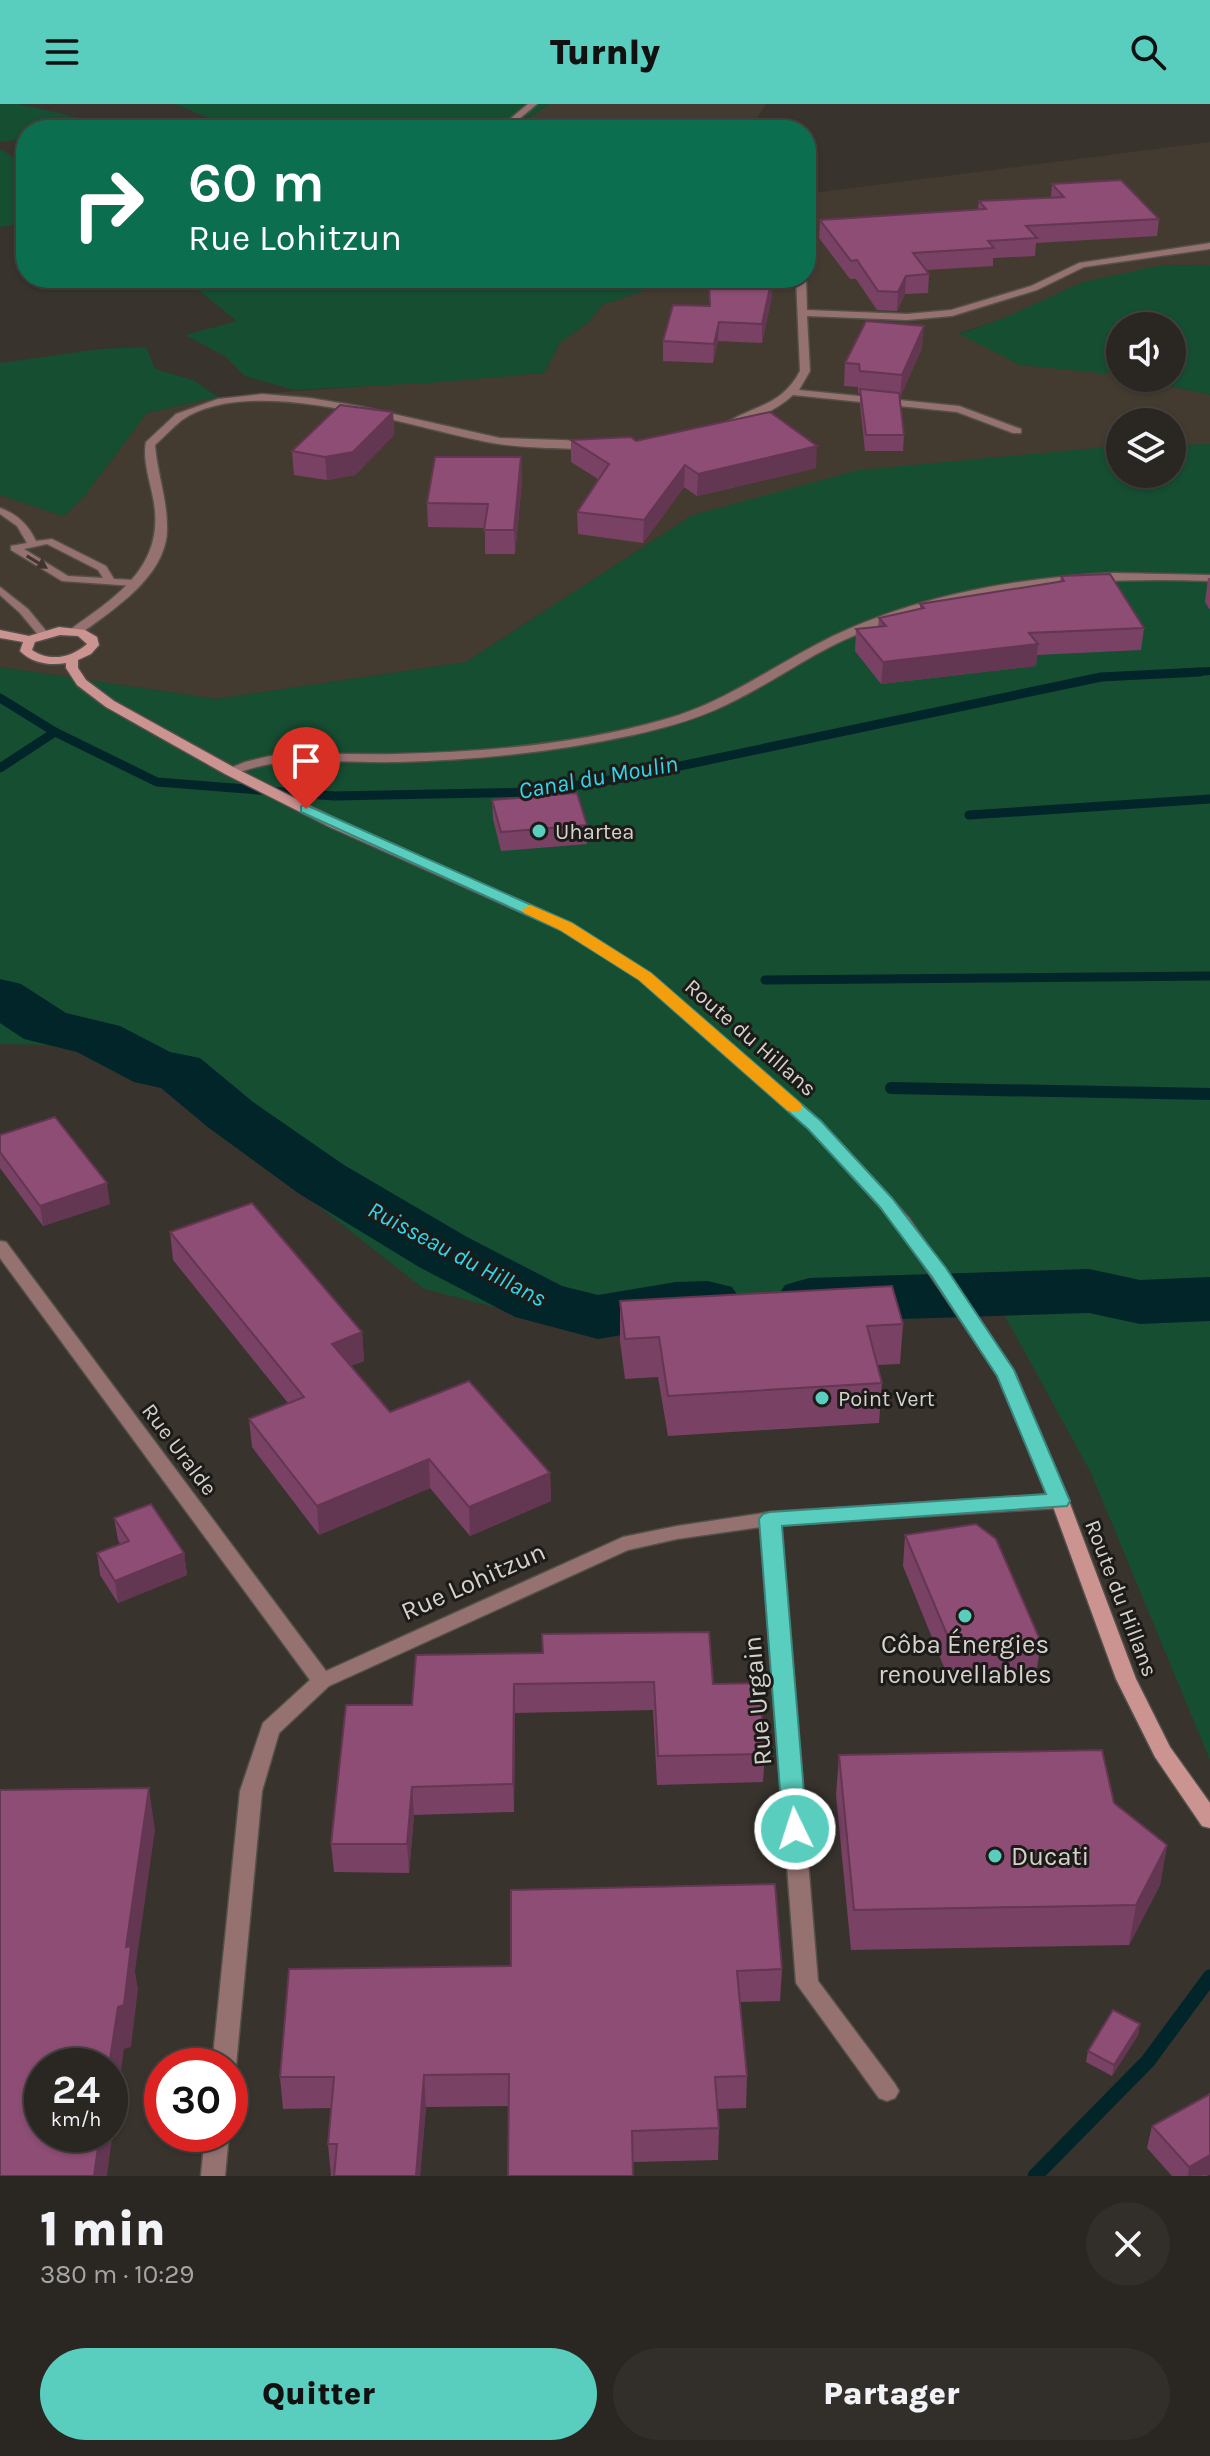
<!DOCTYPE html>
<html lang="fr">
<meta charset="utf-8">
<style>
body{margin:0;font-family:Karla,sans-serif;background:#322e2a;color:#f1f3f6;height:100vh;display:flex;flex-direction:column;font-size:30px;white-space:nowrap}
*{box-sizing:border-box;margin:0}
p{font-size:26px;color:#a5a5a5}
.icon{flex:none;width:44px;height:44px;fill:none;stroke:currentColor;stroke-width:2;stroke-linecap:round;stroke-linejoin:round}
.map{position:relative;height:2072px;overflow:hidden}
.panel{display:flex;flex-direction:column;background:#2a2622;flex:1}
.panel>*{flex:none}
.top-card{position:absolute;left:16px;top:16px;width:800px;height:168px;border-radius:32px;box-shadow:0 2px 6px #0004,0 0 0 2px #464340;background:#0b6e4f;color:#fff;overflow:hidden}
.fabs{position:absolute;left:1106px;top:208px;display:grid;gap:16px}
.fabs a{display:grid;place-items:center;width:80px;height:80px;border-radius:50%;background:#2a2622;box-shadow:0 2px 6px #0004,0 0 0 2px #464340;font-size:40px}
.speed{position:absolute;left:24px;top:1944px;display:flex;gap:16px;font-size:40px;font-weight:700;text-align:center}
.speed>*{display:grid;place-content:center;width:104px;height:104px;border-radius:50%;background:#2a2622;box-shadow:0 2px 6px #0004,0 0 0 2px #464340;line-height:1}
.speed small{font-size:20px;font-weight:400}
.speed .limit{border:12px solid #d22;background:#fff;color:#111}
.pin{position:absolute;display:grid;place-items:center;width:68px;height:68px;color:#fff;margin:-82px -34px;border-radius:50% 50% 50% 0;rotate:-45deg;box-shadow:0 0 8px #0007}
.pin .icon{rotate:45deg}
.me{position:absolute;width:88px;margin:-44px;rotate:356deg;stroke-linejoin:round;filter:drop-shadow(0 0 6px #0008)}
.turn{display:flex;align-items:center;gap:28px;height:168px;padding:0 40px;font-size:36px}
.turn .icon{width:104px;height:104px;stroke-width:2.5}
.turn b{display:block;font-size:56px;line-height:68px}
.round{display:grid;place-items:center;flex:none;width:84px;height:84px;border-radius:42px;background:#322e2a}
.overview{display:flex;align-items:center;justify-content:space-between;height:136px;padding:0 40px}
h1{font-size:48px;font-weight:800;line-height:60px}
.button{display:flex;gap:16px;margin-top:auto;padding:16px 40px}
.button a{flex:1;height:92px;border-radius:48px;background:#59cebf;color:#111;font-size:32px;font-weight:800;line-height:92px;text-align:center}
.button a+a{background:#322e2a;color:#f1f3f6}
header{display:flex;justify-content:space-between;align-items:center;height:104px;padding:0 40px;background:#59cebf;color:#111;font-size:36px;font-weight:800}
.map>svg:first-child{display:block}
.built{fill:#443b30}
.green{fill:#164e32}
.lines{fill:none;stroke-linecap:round;stroke-linejoin:round}
.stream-far3{stroke:#02252a;stroke-width:8}
.stream-far2{stroke:#02252a;stroke-width:9}
.stream-far1{stroke:#02252a;stroke-width:12}
.stream{stroke:#02252a;stroke-width:15}
.river{fill:#02252a;fill-rule:evenodd}
.lane-casing{stroke:#54504a;stroke-width:3}
.street-casing{stroke:#54504a;stroke-width:3}
.secondary-casing{stroke:#54504a;stroke-width:3}
.lane{fill:#957270;fill-rule:evenodd}
.street{fill:#957270;fill-rule:evenodd}
.secondary{fill:#cc9491;fill-rule:evenodd}
.wall{fill:#794264}
.shaded-wall{fill:#633651}
.building{fill:#8d4d74;stroke:#633651;stroke-width:2}
.oneway{fill:#413532}
.route{fill:#59cebf;stroke:#3a867c;stroke-width:2}
.slow{fill:#f59e0b}
.poi-dot{fill:#59cebf;stroke:#1d1b18;stroke-width:3}
.labels{text-anchor:middle;stroke-width:6;stroke-linejoin:round;paint-order:stroke}
.poi-label{font-size:22px;fill:#d5d2ce;stroke:#1d1b18;text-anchor:start}
.street-label{font-size:22px;fill:#d5d2ce;stroke:#1d1b18}
.water-label{font-size:24px;font-style:italic;fill:#30d6eb;stroke:#1d1b18}
.near-street-label{font-size:26px;fill:#d5d2ce;stroke:#1d1b18}
.near-poi-label{font-size:26px;fill:#d5d2ce;stroke:#1d1b18}
</style>
<header><svg class="icon" aria-label="menu" viewBox="0 0 24 24"><path d="M4 6h16M4 12h16M4 18h16"/></svg>Turnly<svg class="icon" aria-label="search" viewBox="0 0 24 24"><circle cx="10" cy="10" r="6"/><path d="M15 15l6 6"/></svg></header>
<div class="map">
<svg width="1210" height="2072" viewBox="0 0 1210 2072">
<rect width="100%" height="100%" fill="#38332d"/>
<g class="built">
<path d="M549,0H766L750,26H512Z"/>
<path d="M1210,38V162L1162,161L960,229L1020,261L1113,269L1120,271V274H1134L1210,291V340L1172,341V318H1120V342L1062,348L693,411L466,558L216,595L0,563V391L63,412L83,394L147,309L218,293L544,269L560,239L590,217L602,201L680,174H806V90Z"/>
</g>
<g class="green">
<path d="M0,0H19L124,24L26,26V35L0,38Z"/>
<path d="M176,0H549L512,26H200L209,14Z"/>
<path d="M0,45L26,60V119L0,123Z"/>
<path d="M1162,161L1210,162V291L1134,274H1172V222H1120V271L1020,261L959,230L1004,214L1083,178Z"/>
<path d="M183,174H680L602,201L590,217L560,239L544,269L428,279L294,286L245,272L226,253L185,231L237,217Z"/>
<path d="M146,243L155,265L193,276L218,293L147,309L83,394L63,412L0,391V259L100,245Z"/>
<path d="M1210,340V1656L1091,1369L1004,1210L600,1230L424,1185L217,1022L156,965L54,941L0,940V563L216,595L466,558L693,411L859,366L1119,342L1120,370H1172V341Z"/>
</g>
<g class="lines">
<path class="stream-far3" d="M1164,570L1210,567"/>
<g class="stream-far2">
<path d="M0,594L55,628L157,678L334,692L536,688L628,673L1101,573L1200,568"/>
<path d="M0,664L55,628"/>
<path d="M969,711L1210,695"/>
<path d="M765,876L1210,872"/>
</g>
<path class="stream-far1" d="M891,984L1210,990"/>
<path class="stream" d="M1035,2072L1148,1957L1210,1873"/>
<g class="river">
<path d="M0,875L21,880L66,909L120,922L170,948L200,954L253,998L344,1061L467,1133L562,1182L598,1191L676,1178L708,1177L732,1183L743,1199L732,1215L708,1221L676,1222L598,1235L515,1213L419,1163L298,1089L209,1024L161,984L134,978L77,948L24,935L0,919Z"/>
<path d="M1089,1165L1140,1176L1210,1173V1217L1140,1220L1089,1209L809,1218L785,1211L775,1196L785,1181L809,1174Z"/>
</g>
<defs>
<g id="lane">
<path d="M0,404C17,410 28,420 36,437L52,435L106,462L114,475L134,476L139,479L134,482L62,477L11,446V442L27,439L17,422L0,410ZM47,440L98,466L103,474L68,472L24,445Z"/>
<path d="M0,483L28,505L47,528V532H39L20,509L0,491Z"/>
</g>
<g id="street">
<path d="M528,0H537L506,26H497Z"/>
<path d="M1210,139V145L1084,163L1037,186L952,212L907,216L807,212L810,267L799,286L959,302L1021,325V329H1013L957,308L793,291C776,307 753,316 731,322L726,319C754,301 782,302 800,267L796,174H806L807,206L907,210L951,206L1031,182L1079,159Z"/>
<path d="M262,290L310,294L358,302L500,334L590,337L595,340C584,347 562,344 548,344C527,343 507,342 487,338C409,323 252,268 182,316C173,323 164,333 155,341C157,368 167,395 167,422C169,471 114,505 79,531H71V525C117,492 164,463 154,399C151,380 142,356 146,338L176,310L218,295Z"/>
<path d="M1114,469L1210,471V477C1084,472 959,483 842,537C806,554 772,578 736,596C704,613 669,623 633,631C556,648 477,656 398,658C356,659 313,654 271,660C257,662 244,667 230,671L223,667L245,658L270,652C312,648 354,651 397,650C486,648 580,640 666,615C727,598 777,559 833,532C922,490 1017,474 1114,469Z"/>
<path d="M0,1137L6,1138L326,1567L623,1433L677,1422L770,1408L1060,1390L1067,1392L1069,1397L1067,1402L1060,1404L780,1421L818,1877L895,1980L899,1987L895,1994L887,1997L879,1994L796,1879L761,1423L677,1435L628,1446L329,1582L279,1629L262,1687L236,1962L230,1970V1962H212L240,1687L263,1619L310,1576L0,1154Z"/>
<path d="M205,2030H229L225,2072H201Z"/>
</g>
<path id="secondary" d="M59,523L85,526L97,533L99,541L91,550L78,556V564L86,576L114,597L235,664L340,717L571,820L650,869L821,1018L909,1114L1016,1271L1069,1397L1136,1575L1170,1643L1210,1699V1724L1202,1722L1155,1653L1116,1575L1051,1397L998,1272L897,1122L809,1024L640,875L561,826L330,723L225,670L106,603L77,581L66,564V559C49,562 32,559 20,547L23,538L0,534V526L29,532ZM60,531L78,532L87,540C71,554 50,558 32,546L35,538Z"/>
</defs>
<use href="#lane" class="lane-casing"/>
<use href="#street" class="street-casing"/>
<use href="#secondary" class="secondary-casing"/>
<use href="#lane" class="lane"/>
<use href="#street" class="street"/>
<use href="#secondary" class="secondary"/>
</g>
<g class="wall">
<path d="M1052,80L1159,115L1157,132L1036,139L1035,152L993,154V162L926,166L929,170L928,189L905,190L897,207L877,206L856,175H850L819,134L820,116L978,105L979,97L1051,93Z"/>
<path d="M772,174V192L762,239L718,237L713,259L663,257V237Z"/>
<path d="M922,244L900,293H899L904,331L903,347H865L860,300V289H858V283L844,282L845,259Z"/>
<path d="M393,308L394,331L355,371L327,376L294,371L292,347Z"/>
<path d="M571,336L636,337L816,364L697,392L684,383L643,439L578,430L577,408L598,375L571,358Z"/>
<path d="M521,353L522,377L515,450H485V424L428,423L427,399Z"/>
<path d="M1061,472L1144,524L1141,546L1037,551L1036,562L881,580L855,547L856,525L878,523L879,514L920,505V500L1060,478Z"/>
<path d="M1208,474H1210V506L1205,498Z"/>
<path d="M492,696L587,721V740L501,747L493,715Z"/>
<path d="M0,1031L110,1100L43,1122L0,1064Z"/>
<path d="M170,1128L362,1228L364,1257L350,1262L390,1308L550,1369L551,1397L470,1432L430,1384L319,1431L252,1343L249,1315L288,1299L173,1156Z"/>
<path d="M620,1197L903,1220L900,1260L877,1261L882,1279L879,1319L668,1332L658,1273L625,1275L620,1237Z"/>
<path d="M114,1414L184,1449L187,1471L118,1499L100,1471L97,1449L120,1440L118,1436Z"/>
<path d="M905,1431L1041,1538L1036,1570L948,1573L903,1462Z"/>
<path d="M543,1549L713,1580L765,1650L763,1678L657,1681L653,1606L515,1609L514,1708L414,1711L409,1769L334,1768L331,1740L412,1601Z"/>
<path d="M839,1651L1114,1699L1167,1741L1160,1781L1129,1841L851,1846L836,1691Z"/>
<path d="M289,1865H782L780,1897L740,1898L747,1972L746,2004L717,2005L719,2024L718,2056L633,2058L509,2002L426,2003L420,2072H331L328,2040L331,2004L283,2005L280,1973Z"/>
<path d="M1140,1920L1138,1931L1112,1972L1086,1958L1088,1947Z"/>
<path d="M1152,2022L1208,2072H1172L1147,2044Z"/>
</g>
<g class="shaded-wall">
<path d="M906,172L905,190L897,207L898,188Z"/>
<path d="M772,174V192L762,239V220Z"/>
<path d="M719,218L718,237L713,259L714,240Z"/>
<path d="M924,222L922,244L900,293L902,271Z"/>
<path d="M393,308L394,331L355,371L327,376L325,353Z"/>
<path d="M817,342L816,364L697,392L698,370Z"/>
<path d="M521,353L522,377L515,450L514,426Z"/>
<path d="M685,361L684,383L643,439L644,416Z"/>
<path d="M1038,540L1036,562L881,580L883,558Z"/>
<path d="M107,1079L110,1100L43,1122L40,1102Z"/>
<path d="M362,1228L364,1257L334,1268L332,1240Z"/>
<path d="M429,1355L430,1384L319,1431L317,1402Z"/>
<path d="M550,1369L551,1397L470,1432L469,1403Z"/>
<path d="M184,1449L187,1471L118,1499L115,1477Z"/>
<path d="M514,1580L515,1609L514,1708L513,1680Z"/>
<path d="M412,1683L414,1711L409,1769L407,1740Z"/>
<path d="M149,1684L155,1726L135,1867L138,1885L131,1943L124,1945L107,2072H94L100,2030H110L109,1962Z"/>
<path d="M1167,1741L1160,1781L1129,1841L1136,1801Z"/>
<path d="M1140,1920L1138,1931L1112,1972L1114,1961Z"/>
<path d="M424,1971L426,2003L420,2072H416Z"/>
<path d="M1210,2051V2071L1188,2072L1189,2063Z"/>
</g>
<g class="building">
<path d="M1121,76L1159,115L1026,122L1037,134L988,137L994,144L913,149L929,170L906,172L898,188L878,187L857,156L851,157L820,116L986,105L979,97L1064,93L1052,80Z"/>
<path d="M718,174H772L762,220L719,218L714,240L663,237L673,201L710,202L709,178Z"/>
<path d="M866,217L924,222L902,271L860,267L859,260L845,259Z"/>
<path d="M860,285L899,289L904,331H866Z"/>
<path d="M340,301L393,308L353,348L325,353L292,347Z"/>
<path d="M770,308L817,342L698,370L685,361L644,416L577,408L609,360L571,336L631,333L636,337Z"/>
<path d="M435,353H521L514,426H484L488,400L427,399Z"/>
<path d="M1110,470L1144,524L1029,529L1038,540L883,558L856,525L886,522L879,514L924,504L920,500L1064,477L1061,472Z"/>
<path d="M577,689L587,721L501,728L492,696Z"/>
<path d="M55,1013L107,1079L40,1102L0,1048V1031Z"/>
<path d="M252,1099L362,1228L332,1240L390,1308L469,1277L550,1369L469,1403L429,1355L317,1402L249,1315L304,1293L170,1128Z"/>
<path d="M892,1182L903,1220L867,1222L882,1279L668,1292L659,1233L625,1235L620,1197Z"/>
<path d="M151,1400L184,1449L115,1477L97,1449L129,1437L114,1414Z"/>
<path d="M976,1420L996,1435L1041,1538L951,1540L905,1431Z"/>
<path d="M709,1528L713,1580L759,1579L765,1650L658,1652L654,1578L514,1580L513,1680L412,1683L407,1740H331L346,1601H412L416,1551L543,1549L542,1530Z"/>
<path d="M1102,1646L1114,1699L1167,1741L1136,1801L854,1806L839,1651Z"/>
<path d="M149,1684L126,1843L131,1842L124,1901L118,1903L109,1962H42V2030H100L94,2072H0V1686Z"/>
<path d="M775,1780L782,1865L737,1867L747,1972L715,1973L719,2024L632,2027L633,2072H508L509,1970L424,1971L416,2072H334L337,2040H328L334,1973H280L289,1865L511,1862V1786Z"/>
<path d="M1113,1906L1140,1920L1114,1961L1088,1947Z"/>
<path d="M1210,1990V2051L1189,2063L1152,2022Z"/>
</g>
<defs><path id="oneway-solid" d="M-6-.8H1V-3.2L6.5 0L1 3.2V.8H-6Z" transform="scale(2)"/></defs>
<use class="oneway" href="#oneway-solid" transform="translate(37 458) rotate(31)"/>
<path class="route" d="M306,701L572,819L651,869L821,1017L892,1094L946,1164L1014,1266L1070,1397L1067,1402L782,1422L807,1725L803,1731L795,1734L786,1731L783,1725L759,1415L763,1410L770,1408L1046,1390L997,1272L932,1173L879,1102L808,1025L639,876L560,826L301,708V702Z"/>
<path class="slow" d="M530,801L572,819L651,869L800,999L803,1003L800,1007H788L639,876L560,826L524,809L522,806Z"/>
<g class="poi-dot">
<circle cx="539" cy="727" r="8"/>
<circle cx="822" cy="1294" r="8"/>
<circle cx="965" cy="1512" r="8"/>
<circle cx="995" cy="1752" r="8"/>
</g>
<g class="labels">
<g class="poi-label">
<text x="555" y="735">Uhartea</text>
<text x="838" y="1302">Point Vert</text>
</g>
<g class="street-label">
<text transform="translate(751 933) rotate(41)" y="8">Route du Hillans</text>
<text transform="translate(180 1345) rotate(53)" y="8">Rue Uralde</text>
<text transform="translate(1122 1494) rotate(69)" y="8">Route du Hillans</text>
</g>
<g class="water-label">
<text transform="translate(598 673) rotate(-10)" y="8">Canal du Moulin</text>
<text transform="translate(457 1150) rotate(28)" y="8">Ruisseau du Hillans</text>
</g>
<g class="near-street-label">
<text transform="translate(473 1477) rotate(-24)" y="9">Rue Lohitzun</text>
<text transform="translate(757 1597) rotate(-95)" y="9">Rue Urgain</text>
</g>
<g class="near-poi-label">
<text x="965" y="1549">Côba Énergies<tspan x="965" dy="30">renouvellables</tspan></text>
<text x="1011" y="1761" text-anchor="start">Ducati</text>
</g>
</g>
</svg>
<div class="fabs">
<a><svg class="icon" aria-label="sound" viewBox="0 0 24 24"><path d="M4 9h4l5-4v14l-5-4H4zM17 9q2 3 0 6"/></svg></a>
<a><svg class="icon" aria-label="layers" viewBox="0 0 24 24"><path d="M12 4l9 5-9 5-9-5zM3 14l9 5 9-5"/></svg></a>
</div>
<div class="speed"><div>24<small>km/h</small></div><div class="limit">30</div></div>
<div class="pin" style="left:306px;top:705px;background:#d93025"><svg class="icon" aria-label="arrive" viewBox="0 0 24 24"><path d="M6 21V4h12l-3 4 3 4H6"/></svg></div>
<svg class="me" style="left:795px;top:1725px" viewBox="-20 -20 40 40"><circle r="17" fill="#59cebf" stroke="#fff" stroke-width="3"/><path d="M0-11L8 9 0 5-8 9z" fill="#fff"/></svg>
<div class="top-card">
<div class="turn"><svg class="icon" aria-label="right" viewBox="0 0 24 24"><path d="M7 20v-9h11M14 6l5 5-5 5"/></svg><div><b>60 m</b>Rue Lohitzun</div></div>
</div>
</div>
<section class="panel">
<div class="overview"><div><h1>1 min</h1><p>380 m · 10:29</p></div><a class="round"><svg class="icon" aria-label="close" viewBox="0 0 24 24"><path d="M6 6l12 12M18 6L6 18"/></svg></a></div>
<div class="button"><a>Quitter</a><a>Partager</a></div>
</section>
